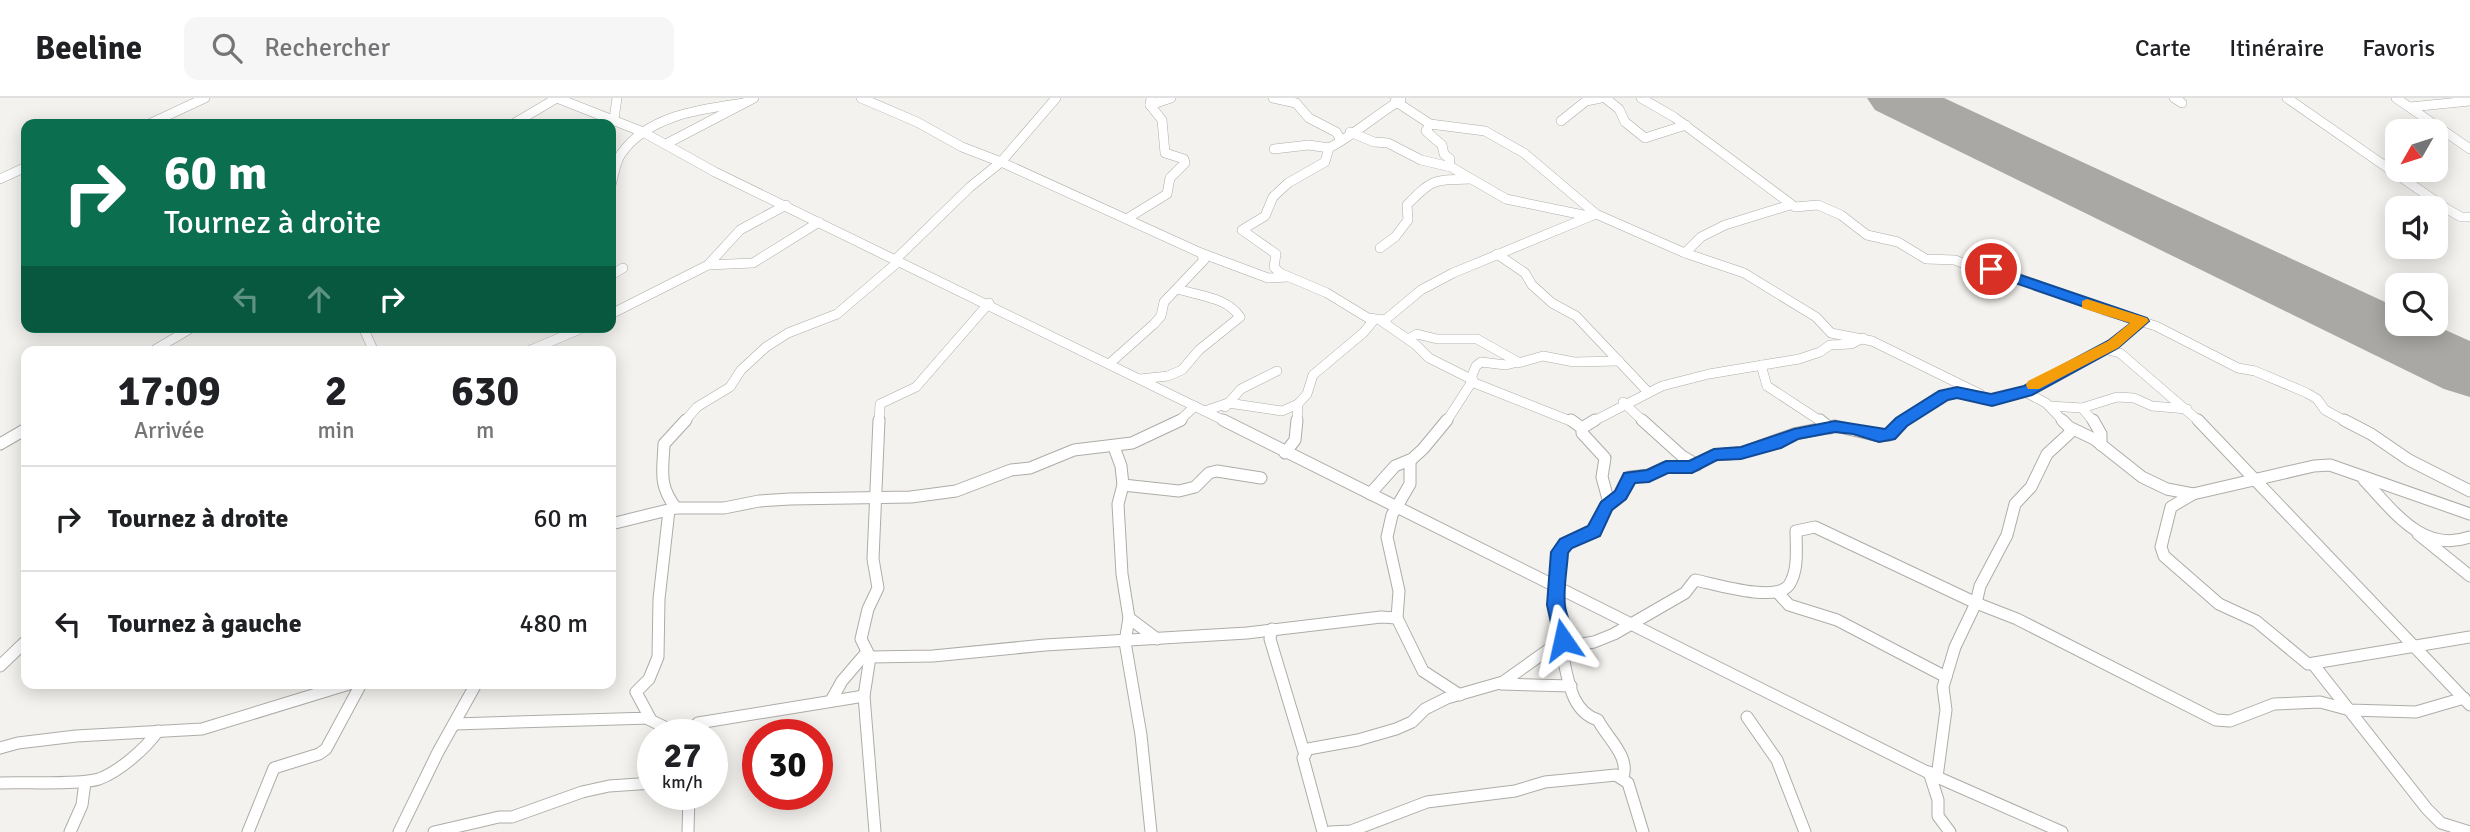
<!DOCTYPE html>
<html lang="fr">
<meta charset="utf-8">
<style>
body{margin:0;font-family:Signika,sans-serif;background:#f6f6f6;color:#202124;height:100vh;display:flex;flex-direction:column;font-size:26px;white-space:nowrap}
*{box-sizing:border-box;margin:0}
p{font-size:23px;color:#757577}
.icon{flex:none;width:38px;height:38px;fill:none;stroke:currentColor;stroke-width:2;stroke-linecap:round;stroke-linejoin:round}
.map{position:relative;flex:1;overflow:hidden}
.side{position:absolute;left:21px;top:248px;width:595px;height:343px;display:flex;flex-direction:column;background:#fff;border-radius:14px;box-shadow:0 4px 18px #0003}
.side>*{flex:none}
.guide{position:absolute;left:21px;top:21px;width:595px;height:214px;border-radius:14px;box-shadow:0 4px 18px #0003;background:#0b6e4f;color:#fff;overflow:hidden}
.needle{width:46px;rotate:231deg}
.fabs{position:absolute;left:2385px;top:21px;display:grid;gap:14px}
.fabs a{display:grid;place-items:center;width:63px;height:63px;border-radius:14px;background:#fff;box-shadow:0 4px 18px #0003;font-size:35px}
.speed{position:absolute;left:637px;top:621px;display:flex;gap:14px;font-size:35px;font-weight:700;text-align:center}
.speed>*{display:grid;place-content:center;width:91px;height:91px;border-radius:50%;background:#fff;box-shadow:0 4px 18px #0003;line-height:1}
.speed small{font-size:18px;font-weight:400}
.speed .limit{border:10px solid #d22;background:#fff;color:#111}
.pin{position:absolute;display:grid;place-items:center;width:60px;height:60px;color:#fff;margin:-30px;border:4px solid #fff;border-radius:50%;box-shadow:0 2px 7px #0007}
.me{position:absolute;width:77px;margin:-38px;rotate:349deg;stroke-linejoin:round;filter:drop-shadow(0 0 5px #0008)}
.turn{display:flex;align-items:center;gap:24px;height:147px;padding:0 28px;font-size:32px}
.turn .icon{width:91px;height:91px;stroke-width:2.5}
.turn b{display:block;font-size:49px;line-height:60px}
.lanes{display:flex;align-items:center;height:66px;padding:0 28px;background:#0003;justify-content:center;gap:35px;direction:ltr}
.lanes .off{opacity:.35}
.eta{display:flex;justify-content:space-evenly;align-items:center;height:119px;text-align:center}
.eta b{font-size:42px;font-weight:700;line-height:49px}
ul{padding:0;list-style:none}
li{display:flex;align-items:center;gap:21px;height:105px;padding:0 28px;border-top:2px solid #e0e0e0}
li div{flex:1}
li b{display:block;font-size:26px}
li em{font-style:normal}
header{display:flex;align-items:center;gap:42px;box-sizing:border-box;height:98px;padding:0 35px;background:#fff;border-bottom:2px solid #e0e0e0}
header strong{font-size:33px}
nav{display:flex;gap:38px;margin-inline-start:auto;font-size:24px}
.search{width:490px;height:63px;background:#f6f6f6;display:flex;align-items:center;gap:18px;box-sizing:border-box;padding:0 24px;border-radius:14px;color:#757577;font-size:26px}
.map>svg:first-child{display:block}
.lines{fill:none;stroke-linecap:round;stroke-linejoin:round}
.runway{fill:#aaa8a5;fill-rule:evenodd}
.minor-far1-casing{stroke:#aeaca8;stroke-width:10}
.minor-casing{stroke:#aeaca8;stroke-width:13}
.minor-far1{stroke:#fff;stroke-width:9}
.minor{stroke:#fff;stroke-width:11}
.route{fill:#1a73e8;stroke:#114b97;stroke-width:2}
.slow{fill:#f59e0b}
</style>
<header>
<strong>Beeline</strong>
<div class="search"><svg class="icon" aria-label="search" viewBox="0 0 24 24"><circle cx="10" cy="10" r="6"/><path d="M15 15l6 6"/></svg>Rechercher</div>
<nav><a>Carte</a><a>Itinéraire</a><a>Favoris</a></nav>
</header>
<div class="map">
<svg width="2470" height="734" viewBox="0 0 2470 734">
<rect width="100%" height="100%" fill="#f4f2ee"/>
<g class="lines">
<path class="runway" d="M1867,0H1944L2398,210V226H2432L2470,243V299L2444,291L1875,12Z"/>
<defs>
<g id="minor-far1">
<path d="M557,0L643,34L715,74L1227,324"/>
<path d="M861,0L917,24L962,49L1001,64L1056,0"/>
<path d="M1273,0L1296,5L1309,20L1336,34L1341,42"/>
<path d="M1605,0L1619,11L1625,24L1645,40L1686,27"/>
<path d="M1641,0L1674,19L1795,109L1818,107L1841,117L1867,137L1898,144L1926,161L1955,162L1977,171L1997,172L2109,214L2156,228L2238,270L2255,273L2307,295L2317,301L2325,312L2347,324"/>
<path d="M2174,0L2182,5"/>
<path d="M2287,0L2447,111L2461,119H2470"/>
<path d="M2396,0L2470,51"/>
<path d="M1401,2C1376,17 1355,36 1329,50L1325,64L1288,85L1273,99L1265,118L1242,132L1276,156L1274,169L1280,175L1327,195L1368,220L1385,222L1421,192L1453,175L1596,116"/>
<path d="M1395,3L1430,26L1485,33L1524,55L1596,116L1685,155L1744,175L1816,219L1831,235L1872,243L1980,296"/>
<path d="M1150,7L1171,0"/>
<path d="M2410,9L2470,3"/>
<path d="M614,21L617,0"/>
<path d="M1561,23L1586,3L1601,0"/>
<path d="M149,26L205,0"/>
<path d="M513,26L557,0"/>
<path d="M1430,26L1426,33L1442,47L1444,56L1450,61L1449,68"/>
<path d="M1350,34L1374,44L1388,45L1421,62L1451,69L1506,101L1588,118"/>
<path d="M666,46L754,0"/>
<path d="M1274,51L1309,47L1329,50"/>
<path d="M0,81L26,69"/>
<path d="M611,87C614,77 615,65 621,56C648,17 701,11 744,5"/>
<path d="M1128,120L1167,96L1170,80L1185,65L1184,61L1165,55L1162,22L1150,7L1151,0"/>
<path d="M1380,150L1395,139L1408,122L1407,107C1433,80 1434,82 1471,81"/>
<path d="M1201,155L1268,180L1288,179"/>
<path d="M1685,155L1701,139L1725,127L1790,107"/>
<path d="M1497,156L1525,175L1532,187L1552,205L1576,218L1648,294"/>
<path d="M895,162L970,89L1001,64L1201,155L1204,162L1164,204L1161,218L1154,226L1109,266"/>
<path d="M708,167L753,165L819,124"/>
<path d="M611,177L623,170"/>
<path d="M611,216L708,167L740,132L786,107"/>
<path d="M1380,222L1416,247L1429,260L1473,282L1446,324"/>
<path d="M363,229L374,254"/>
<path d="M1408,241L1417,236L1437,241H1477L1518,264L1506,267L1481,264L1476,268L1471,280"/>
<path d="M2104,251L2120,255L2200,324"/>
<path d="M151,254L193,229"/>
<path d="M526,254L585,229"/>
<path d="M1518,265L1543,258L1574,264L1619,263"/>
<path d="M1761,267L1767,288L1822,324"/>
<path d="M1140,281L1168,278L1182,272L1199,252L1240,219C1227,199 1199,198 1178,191"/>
<path d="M1472,284L1573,324"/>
<path d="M2026,293L2113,247L2142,224"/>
<path d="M1623,304L1644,324"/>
<path d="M2050,308L2082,310L2117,299L2134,300L2152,308L2187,311"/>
<path d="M1225,309L1241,291L1277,273"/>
<path d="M2082,310L2094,324"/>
<path d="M1205,313L1228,305L1282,313L1298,306"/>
<path d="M684,324L697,309L730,289L741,272L766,249L788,235L837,216L898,164"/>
<path d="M879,324L880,306L916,289L989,205"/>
<path d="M1178,324L1195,308"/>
<path d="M1297,324L1298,306L1307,296L1313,277L1363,235L1374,222"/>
<path d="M1592,324L1662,288L1709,276L1799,261L1820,254L1830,247L1851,246L1863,240"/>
<path d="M1903,324L1945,297L1957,295L1992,302L2023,293L2046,305L2064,324"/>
</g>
<g id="minor">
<path d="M1223,322L1937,679L2062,734"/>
<path d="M1571,322L1582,330V335L1605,360L1602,379L1609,405"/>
<path d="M1642,322L1682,358L1697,367"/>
<path d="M1820,322L1830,330"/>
<path d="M2062,322L2069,329L2094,341L2142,379L2167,391L2193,396L2314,368L2330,367L2470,416"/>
<path d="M2093,322L2101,336V347"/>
<path d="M2198,322L2470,607"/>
<path d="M2344,322L2371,336L2409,362L2470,393"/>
<path d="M1582,330L1595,322"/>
<path d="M0,346L26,331"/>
<path d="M1114,349L1121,368L1123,387L1118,406L1122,476L1129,520L1125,544L1141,637L1151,734"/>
<path d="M1285,355L1295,342L1297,322"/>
<path d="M1410,363V386L1392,417L1387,439L1399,493L1397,520L1423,573L1460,597"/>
<path d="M2364,382C2393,412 2422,456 2470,439"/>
<path d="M1123,387L1179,393L1195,389L1209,375L1217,373L1261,380"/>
<path d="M1370,396L1395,368L1412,361L1423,351L1447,322"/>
<path d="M2193,396L2171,409L2161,449L2164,458L2219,506L2256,523L2308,566L2470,539"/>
<path d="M676,410C658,387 663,373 664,346L686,322"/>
<path d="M611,426L676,410H724L759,403L790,401L911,399L956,393L1011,372L1030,370L1074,352L1132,345L1181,322"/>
<path d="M2418,436L2470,478"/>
<path d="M1778,495L1789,507L1837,522L1946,579"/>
<path d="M1129,520L1157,541"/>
<path d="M1272,531L1270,541L1304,654"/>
<path d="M1562,550L1563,531L1556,507L1560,454L1566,445L1594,433L1606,408L1621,397L1630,379L1649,377L1666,369H1691L1714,357L1741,355L1794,336L1835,328L1879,338L1889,337L1905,322"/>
<path d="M1561,551C1568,577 1569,613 1598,622C1607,640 1630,658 1623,679"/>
<path d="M870,559L933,558L1045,547L1247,535L1381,519L1397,520"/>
<path d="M2313,566L2427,711L2441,725L2470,734"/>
<path d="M0,568L26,543"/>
<path d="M1501,586L1571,588"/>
<path d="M832,601L842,583L866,555"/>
<path d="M1747,619L1777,662L1805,734"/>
<path d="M648,621L681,637"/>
<path d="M455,626L650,620L636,594L649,581L658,559L659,501L669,412"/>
<path d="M687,637L698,625L864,598"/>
<path d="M0,650L18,645L76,638L202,631L349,586"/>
<path d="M1929,674L1938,702V718L1950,734"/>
<path d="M1937,679L1946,612L1943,589L1955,549L1976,505L1980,488L2007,437L2015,406L2031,389L2047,356L2073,332"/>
<path d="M0,685C23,684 80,687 99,681C120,673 145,651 158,633"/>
<path d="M70,734L82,707L85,684"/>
<path d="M248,734L274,670L319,656L326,651L361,586"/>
<path d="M399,734L438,654L476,586"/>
<path d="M434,734L499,719H512L582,694L609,688L653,685"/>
<path d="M688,734L689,696"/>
<path d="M875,734L864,598L870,559L861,541L868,511L878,490L873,461L879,322"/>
<path d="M1323,734L1303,660L1308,651L1358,642L1396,631L1412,624L1425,611L1447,600L1503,584L1548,552L1594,544L1614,536L1685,495L1695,482C1715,486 1776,505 1789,487C1799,472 1796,450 1796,433L1815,429L1976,505L2017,521L2216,622L2230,623L2274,606L2320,604L2350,612L2416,614L2464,600"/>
<path d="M1330,734L1351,733L1427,704L1515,693L1545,684L1616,677L1628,685L1643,734"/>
</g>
</defs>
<use href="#minor-far1" class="minor-far1-casing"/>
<use href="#minor" class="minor-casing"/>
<use href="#minor-far1" class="minor-far1"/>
<use href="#minor" class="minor"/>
</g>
<path class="route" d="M1991,167L2147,220L2149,223L2118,250L2032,297L1992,308L1957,300L1948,302L1907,328L1895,341L1879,344L1853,336L1835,334L1798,341L1781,350L1741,361L1717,362L1692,375H1668L1649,384L1635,385L1626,401L1612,412L1600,438L1572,450L1568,455C1567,472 1563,491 1565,508C1567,522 1576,533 1569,547L1563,549L1556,547L1547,507L1551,454L1560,441L1588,428L1601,404L1615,393L1624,375L1647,372L1666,363H1689L1714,351L1741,349L1794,331L1835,323L1885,331L1896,320L1939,293L1957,289L1991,296L2024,288L2108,243L2131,225L1986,175L1984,171Z"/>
<path class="slow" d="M2087,201L2147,220L2149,223L2118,250L2039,291H2028L2026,287L2028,283L2108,243L2130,225L2082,210V203Z"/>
</svg>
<div class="fabs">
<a><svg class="needle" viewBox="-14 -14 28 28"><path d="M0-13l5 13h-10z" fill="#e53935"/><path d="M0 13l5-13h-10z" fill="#757577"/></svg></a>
<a><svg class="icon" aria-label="sound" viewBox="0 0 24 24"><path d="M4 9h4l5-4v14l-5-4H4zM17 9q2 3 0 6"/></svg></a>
<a><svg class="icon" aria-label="search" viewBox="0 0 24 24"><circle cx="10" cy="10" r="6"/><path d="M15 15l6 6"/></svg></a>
</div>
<div class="speed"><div>27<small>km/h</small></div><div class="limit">30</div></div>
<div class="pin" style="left:1991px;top:171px;background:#d93025"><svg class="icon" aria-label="arrive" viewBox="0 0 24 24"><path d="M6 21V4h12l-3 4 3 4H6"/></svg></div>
<svg class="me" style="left:1563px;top:542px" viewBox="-20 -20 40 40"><path d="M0-17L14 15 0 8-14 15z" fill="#1a73e8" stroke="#fff" stroke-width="4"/></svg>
<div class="guide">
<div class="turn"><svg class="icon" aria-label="right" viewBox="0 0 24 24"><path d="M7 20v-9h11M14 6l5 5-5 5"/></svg><div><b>60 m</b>Tournez à droite</div></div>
<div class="lanes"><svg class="icon off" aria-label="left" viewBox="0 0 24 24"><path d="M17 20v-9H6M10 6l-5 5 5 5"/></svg><svg class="icon off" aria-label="ahead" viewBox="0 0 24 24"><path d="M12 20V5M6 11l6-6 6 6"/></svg><svg class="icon" aria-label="right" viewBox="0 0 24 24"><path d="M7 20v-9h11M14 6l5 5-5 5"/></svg></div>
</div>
<section class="side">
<div class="eta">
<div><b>17:09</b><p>Arrivée</p></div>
<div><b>2</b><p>min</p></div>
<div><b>630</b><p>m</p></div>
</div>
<ul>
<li><svg class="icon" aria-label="right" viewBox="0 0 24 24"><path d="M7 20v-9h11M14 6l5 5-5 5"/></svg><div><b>Tournez à droite</b></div><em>60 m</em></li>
<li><svg class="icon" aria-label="left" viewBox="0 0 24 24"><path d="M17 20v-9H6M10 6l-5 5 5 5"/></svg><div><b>Tournez à gauche</b></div><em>480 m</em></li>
</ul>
</section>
</div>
